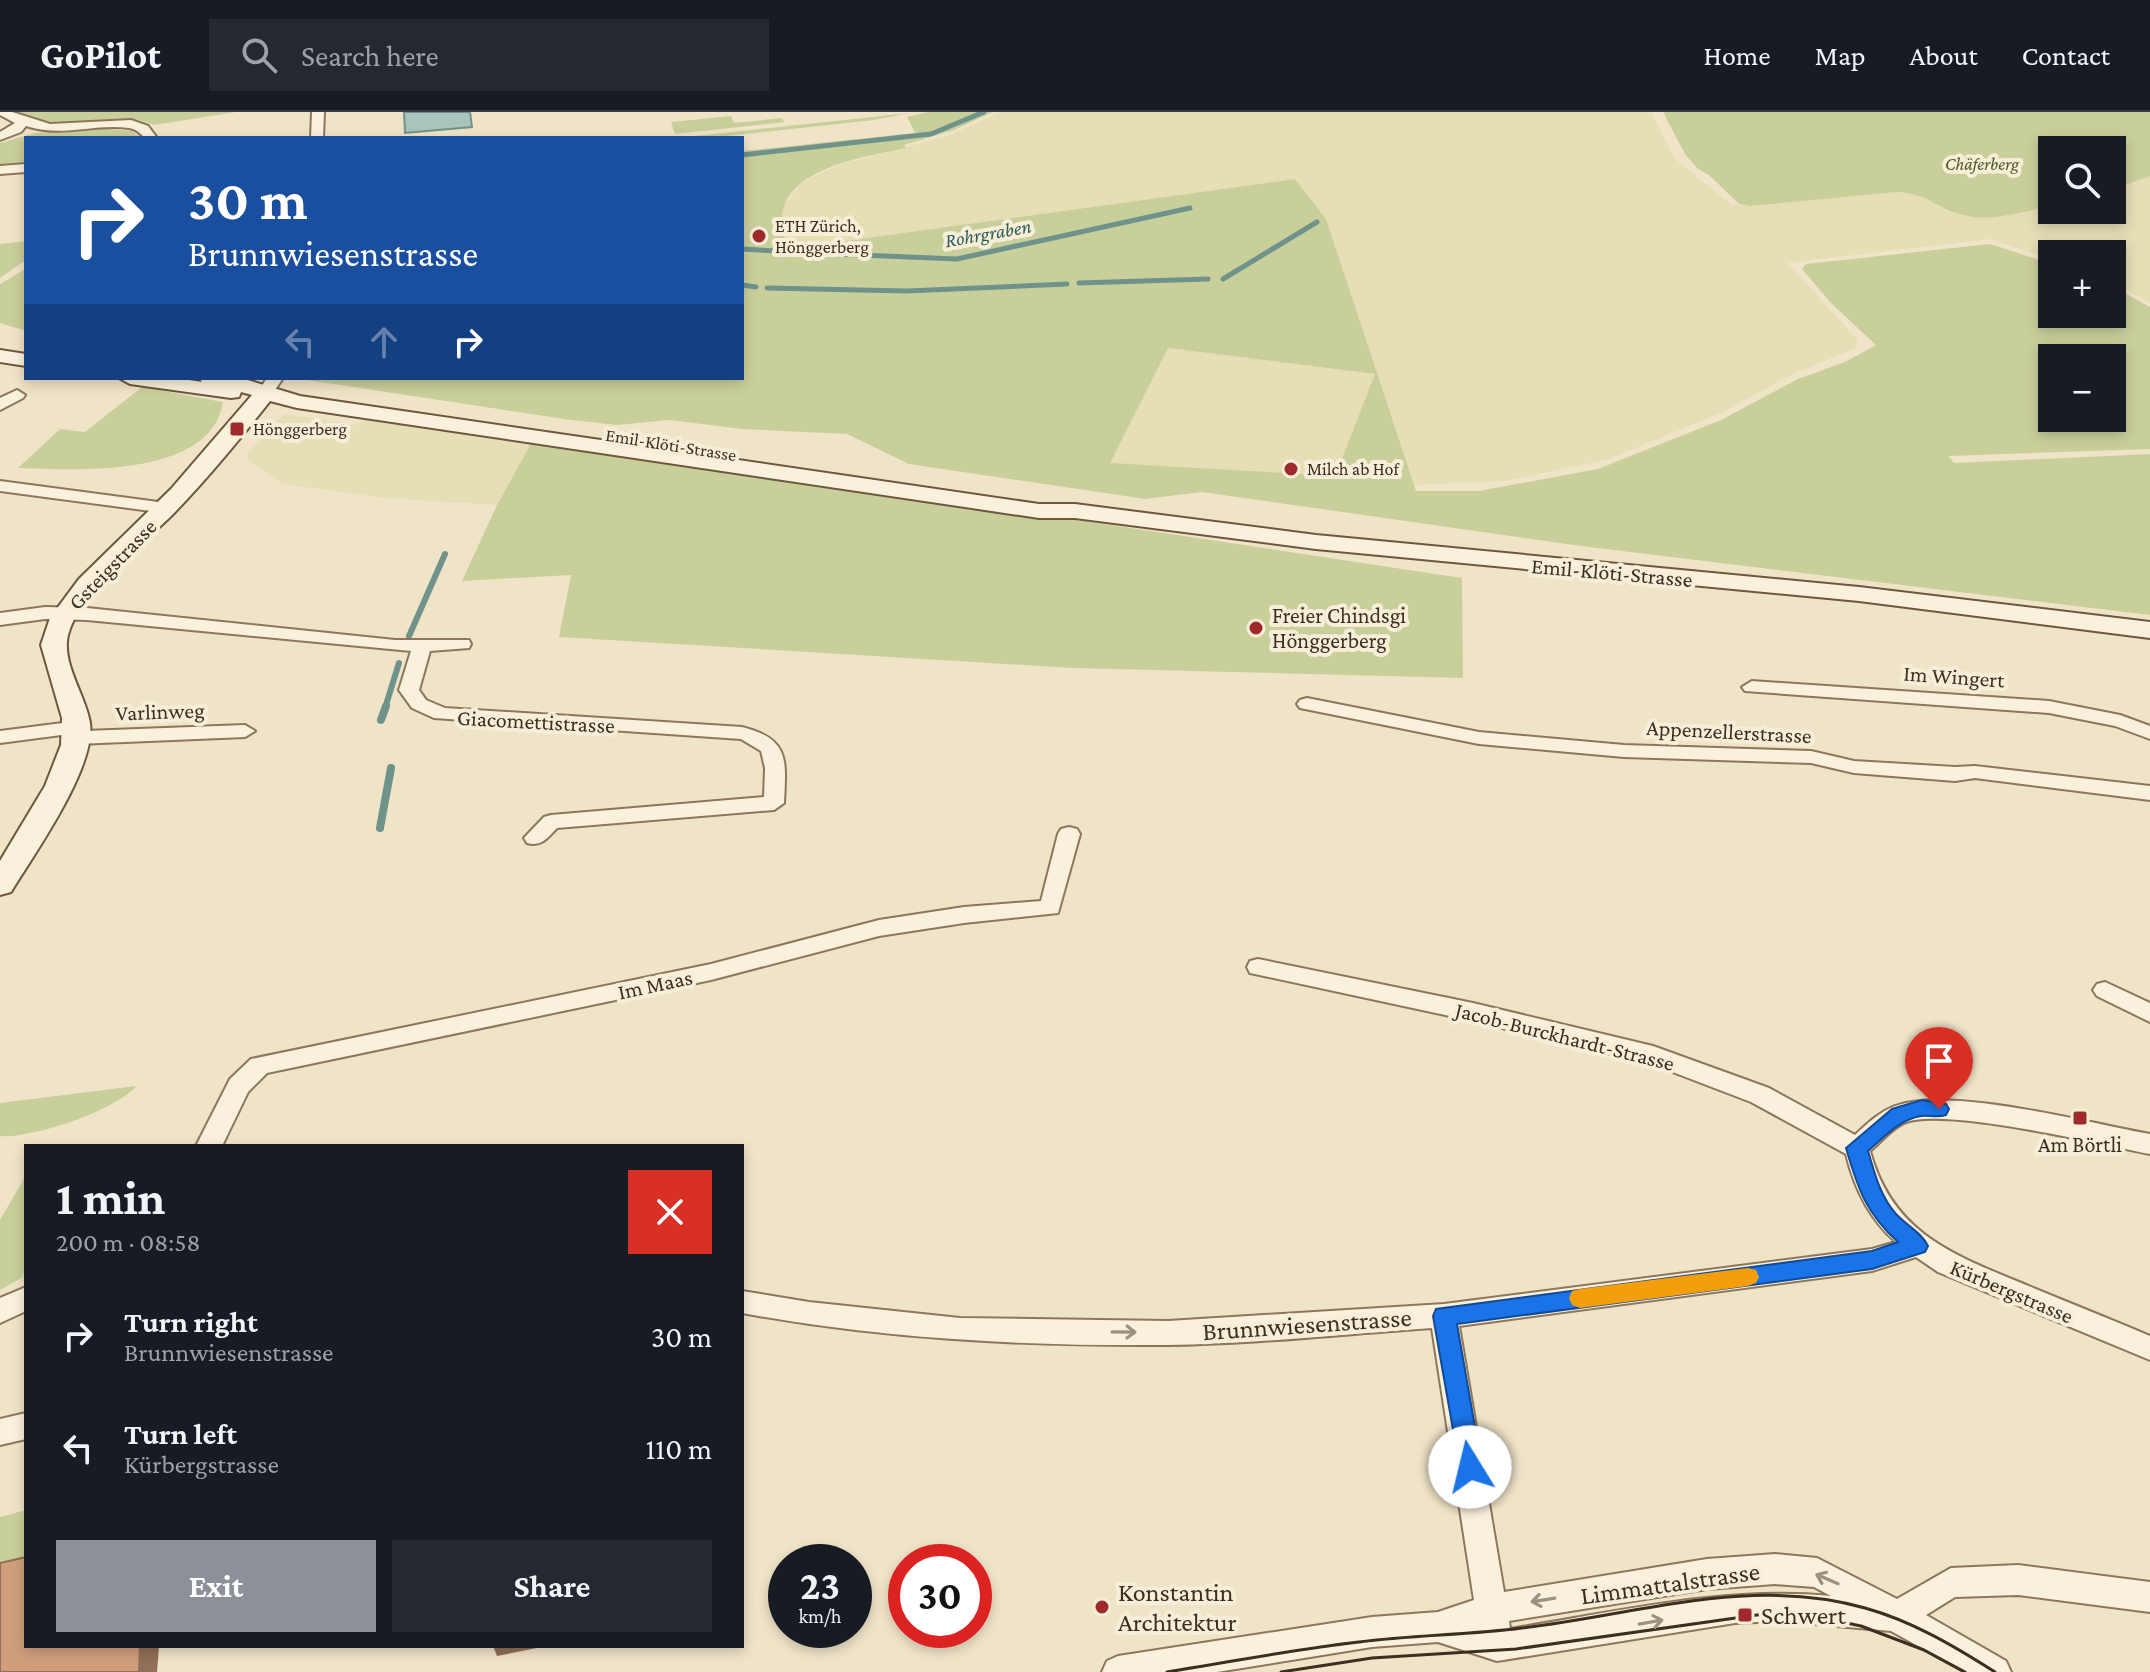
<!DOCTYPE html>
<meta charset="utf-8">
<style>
body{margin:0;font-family:"Crimson Pro",serif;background:#242831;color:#f1f3f6;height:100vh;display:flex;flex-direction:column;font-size:30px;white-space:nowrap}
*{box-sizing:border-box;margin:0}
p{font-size:26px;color:#9ea1a6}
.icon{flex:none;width:44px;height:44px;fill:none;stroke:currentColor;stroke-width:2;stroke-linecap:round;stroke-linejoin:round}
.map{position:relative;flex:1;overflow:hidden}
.panel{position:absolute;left:24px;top:1032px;width:720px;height:504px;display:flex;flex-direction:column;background:#171b24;border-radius:0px;box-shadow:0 4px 12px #0003}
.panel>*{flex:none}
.top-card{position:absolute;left:24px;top:24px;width:720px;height:244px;border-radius:0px;box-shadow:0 4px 12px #0003;background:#1a4fa0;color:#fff;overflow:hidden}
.controls{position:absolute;left:2038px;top:24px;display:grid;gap:16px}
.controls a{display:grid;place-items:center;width:88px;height:88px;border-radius:0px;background:#171b24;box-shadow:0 4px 12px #0003;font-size:40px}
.speed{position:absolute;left:768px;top:1432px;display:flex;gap:16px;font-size:40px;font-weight:700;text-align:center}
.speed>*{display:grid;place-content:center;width:104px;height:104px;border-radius:50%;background:#171b24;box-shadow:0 4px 12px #0003;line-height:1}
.speed small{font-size:20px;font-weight:400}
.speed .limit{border:12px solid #d22;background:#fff;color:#111}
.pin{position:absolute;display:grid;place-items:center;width:68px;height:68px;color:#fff;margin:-82px -34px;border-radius:50% 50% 50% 0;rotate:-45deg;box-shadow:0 0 8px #0007}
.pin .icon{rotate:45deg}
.me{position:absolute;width:88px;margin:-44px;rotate:351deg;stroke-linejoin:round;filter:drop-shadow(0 0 6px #0008)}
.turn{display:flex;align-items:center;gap:28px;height:168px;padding:0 32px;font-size:36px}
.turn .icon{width:104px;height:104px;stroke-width:2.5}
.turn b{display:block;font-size:56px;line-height:68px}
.lanes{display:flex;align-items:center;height:76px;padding:0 32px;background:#0003;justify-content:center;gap:40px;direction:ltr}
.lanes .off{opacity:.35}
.round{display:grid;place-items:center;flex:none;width:84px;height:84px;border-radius:0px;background:#242831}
.summary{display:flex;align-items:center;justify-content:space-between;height:136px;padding:0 32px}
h1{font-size:48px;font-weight:700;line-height:60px}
.cta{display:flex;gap:16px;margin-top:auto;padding:16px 32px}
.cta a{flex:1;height:92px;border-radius:0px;background:#8c9099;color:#fff;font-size:32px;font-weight:700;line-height:92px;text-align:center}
.cta a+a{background:#242831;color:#f1f3f6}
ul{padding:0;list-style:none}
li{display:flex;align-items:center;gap:24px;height:112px;padding:0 32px}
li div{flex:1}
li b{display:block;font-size:30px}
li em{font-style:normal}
header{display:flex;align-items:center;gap:48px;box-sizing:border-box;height:112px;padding:0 40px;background:#171b24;border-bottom:2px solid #363941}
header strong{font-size:38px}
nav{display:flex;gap:44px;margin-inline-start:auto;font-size:28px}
.search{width:560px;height:72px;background:#242831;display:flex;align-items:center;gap:20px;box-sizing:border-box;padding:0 28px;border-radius:0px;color:#9ea1a6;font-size:30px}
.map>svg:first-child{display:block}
.farmland{fill:#e6deb5}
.green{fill:#c9cf9b;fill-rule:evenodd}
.water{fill:#a9c4bc;stroke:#6f938a;stroke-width:2}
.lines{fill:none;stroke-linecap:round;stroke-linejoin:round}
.stream-far2{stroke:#6f938a;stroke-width:5}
.stream-far1{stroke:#6f938a;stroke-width:6}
.stream{stroke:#6f938a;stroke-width:8}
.street-casing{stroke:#8d765c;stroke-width:4}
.secondary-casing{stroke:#6f573f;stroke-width:4}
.street{fill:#faf1dc;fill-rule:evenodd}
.secondary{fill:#faf1dc;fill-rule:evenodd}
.tram{stroke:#3d2e20;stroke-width:3}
.shaded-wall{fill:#916f58}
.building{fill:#cf9f7d;stroke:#916f58;stroke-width:2}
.oneway{stroke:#9c907e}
.route{fill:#1a73e8;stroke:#114b97;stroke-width:2}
.slow{fill:#f59e0b}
.poi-dot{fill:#9e2a2b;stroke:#f7eed8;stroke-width:3}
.labels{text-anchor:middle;stroke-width:8;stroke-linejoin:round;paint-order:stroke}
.far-park-label{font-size:18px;font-style:italic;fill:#4d5a26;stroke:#f7eed8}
.far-poi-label{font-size:18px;fill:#3d2e20;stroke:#f7eed8;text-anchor:start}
.far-street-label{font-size:18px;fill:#3d2e20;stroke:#f7eed8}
.far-water-label{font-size:20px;font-style:italic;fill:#2f5d5a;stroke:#f7eed8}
.street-label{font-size:22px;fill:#3d2e20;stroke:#f7eed8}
.poi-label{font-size:22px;fill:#3d2e20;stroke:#f7eed8;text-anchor:start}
.near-street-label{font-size:26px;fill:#3d2e20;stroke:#f7eed8}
.near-poi-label{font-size:26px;fill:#3d2e20;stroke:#f7eed8;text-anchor:start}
</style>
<header>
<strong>GoPilot</strong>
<div class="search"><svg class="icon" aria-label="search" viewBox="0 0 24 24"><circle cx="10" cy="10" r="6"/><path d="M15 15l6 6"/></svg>Search here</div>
<nav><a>Home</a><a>Map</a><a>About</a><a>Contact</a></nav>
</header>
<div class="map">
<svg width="2150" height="1560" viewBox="0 0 2150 1560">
<rect width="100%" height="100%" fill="#f0e4c8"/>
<g class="farmland">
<path d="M1001,0H1651L1674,46L1732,93L1897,80L1920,82L1963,104L1985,106L2052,94V98H2112V78L2150,64V191L2112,170V142H2052V148L1990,127L1787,151L1858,228L1856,236L1793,262L1723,300L1609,347L1506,369L1413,373L1326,107L1295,67L787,137L782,111L784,94L800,72L811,65L841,52L948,24Z"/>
<path d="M1168,236L1375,262L1335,364L1109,352Z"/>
<path d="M284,302L357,313L369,304L534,326L497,393L385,386L283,372L253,351L246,343Z"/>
</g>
<g class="green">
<path d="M15,0H236L154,13L134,7L59,13L35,10Z"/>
<path d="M928,0H993L954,18L904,33L906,36C870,44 792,54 783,99C780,111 785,125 787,137L1295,67L1326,107L1416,379H1479L1598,357L1721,308L1798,267L1845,250L1876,233L1832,192L1802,157L1806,152L1990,132L2052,152V202H2112V174L2150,195V337L1948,344L1954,351L2150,342V503L1581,434L1202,380L1145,387L909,352L847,322L742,317L669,308L617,313L571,308L294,266H742V39L915,21L907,5ZM1168,236L1375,262L1335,364L1110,351ZM2052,246H2112V306H2052Z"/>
<path d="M1663,0H2150V64L2112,78V38H2052V94C2025,99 1990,111 1963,103C1935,96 1930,82 1897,80L1750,94L1739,92L1710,64L1697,56L1685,42Z"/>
<path d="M910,1L874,8L710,26H676Z"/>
<path d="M731,4L734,11L782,6L784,10L675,22L671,10Z"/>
<path d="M97,16L132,19L141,26H26V52L0,55V31L35,21Z"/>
<path d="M26,129V148L0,166V132Z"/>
<path d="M26,157V219L0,211V172Z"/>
<path d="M142,275L223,290C211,367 74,358 18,356L60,317L85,320Z"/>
<path d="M534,326L1462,466L1463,566L1073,556L559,525L571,463L462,469L497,393Z"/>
<path d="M136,974C117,998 31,1027 0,1024V991Z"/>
<path d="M26,1063V1143L23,1165L0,1178V1108Z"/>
<path d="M26,1398V1445L0,1452V1405Z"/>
</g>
<path class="water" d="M404,0H470L472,15L405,21Z"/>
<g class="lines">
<g class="stream-far2">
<path d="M742,43L931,22L984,0"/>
<path d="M742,137L776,139"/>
<path d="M788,140L957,147L1190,96"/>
<path d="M1223,167L1317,110"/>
<path d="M1079,171L1208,167"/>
<path d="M742,173L756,175"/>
<path d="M767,176L907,179L1067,172"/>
</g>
<g class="stream-far1">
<path d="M409,524L445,442"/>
<path d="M385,596L399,551"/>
</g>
<g class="stream">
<path d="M381,608L386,594"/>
<path d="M380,716L391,656"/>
</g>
<defs>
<g id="street">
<path d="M0,0H12L50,12L131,8L148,14L157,26H145C140,21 136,17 129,16C94,11 63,26 26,14L21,20L0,28V20L15,11L0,3Z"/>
<path d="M312,0H324L323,26H311Z"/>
<path d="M26,52V60L0,62V54Z"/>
<path d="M267,266H283L271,284H259L257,281Z"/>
<path d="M17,278L25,283L23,286L0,298V286Z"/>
<path d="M0,369L166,391L175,396L166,401L0,379Z"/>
<path d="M45,495L87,496L395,528H469L471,532L469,536L430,539L419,578L426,588L445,596L742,615C790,627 786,648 784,691L774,698L557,716C547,726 542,735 527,731L524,726L544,705L551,703L764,685L765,656L761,639L741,627L434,606L412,596L399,578L411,539L87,508L45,507L0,513V501Z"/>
<path d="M1752,569L2049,589L2120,603L2150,614V627L2115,614L2049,601L1745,579L1742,575Z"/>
<path d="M1307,586L1479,620L1624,633L1811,639L1854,649L1955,655L1975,654L2150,674V688L1975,666L1955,669L1854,661L1811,651L1624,645L1479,632L1300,596L1297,592L1300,588Z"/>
<path d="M78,609L88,615L85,619L245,613L255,619L245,625L77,632L70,630L67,626L69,622L0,631V619Z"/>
<path d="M1069,715L1077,717L1080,722L1058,801L964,811L879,824L711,868L267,961L248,980L222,1034H196L230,967L251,947L711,852L879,808L964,795L1041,789L1058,722L1061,717Z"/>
<path d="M1258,847L1473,891L1653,934L1769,976L1855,1023C1867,1012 1879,1000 1895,994C1950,974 2088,1011 2150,1022V1042C2103,1033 1942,994 1904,1011C1891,1017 1881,1030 1870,1039C1893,1124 1957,1144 2031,1175C2070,1191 2110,1207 2150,1224V1248L1938,1160L1916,1145L1872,1159L1459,1214L1504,1480L1707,1447L1775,1442L1817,1446L1897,1487L1951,1456L2018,1453L2150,1470V1500L2018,1483L1955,1485L1926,1503L2006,1549L2011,1560H1965L1891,1519L1782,1509L1735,1511L1497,1549L1438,1530L1372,1535L1217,1560H1102L1107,1549L1118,1544L1372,1505L1438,1500L1474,1488L1432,1216C1344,1222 1254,1232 1165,1233C1023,1234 882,1227 742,1201V1179L809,1190L960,1206L1168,1209L1444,1192L1872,1137L1896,1130C1869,1107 1854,1075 1846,1042L1751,990L1649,951L1473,909L1250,861L1247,855L1250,849ZM1775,1472L1814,1475L1831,1484C1723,1474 1616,1500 1510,1517L1509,1509L1707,1477Z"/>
<path d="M2105,870L2150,891V910L2097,884L2093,878L2097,872Z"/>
<path d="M26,1175V1199L0,1211V1186Z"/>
<path d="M26,1301V1327L0,1333V1307Z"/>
</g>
<g id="secondary">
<path d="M0,238L26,242V254L0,250Z"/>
<path d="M119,266H176L202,270L199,266H241L300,284L1039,392H1075L1316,423L1859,475L2150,510V526L1859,489L1316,437L1075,406H1039L297,296L270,289C240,327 209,365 175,400C142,434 81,476 68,523C61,551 86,584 90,611C96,656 34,742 11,780L0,783V749L45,674L61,633L62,606L41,533L50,506L79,467L171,377L252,283L241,280L239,285L231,286L130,272Z"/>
</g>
</defs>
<use href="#street" class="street-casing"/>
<use href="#secondary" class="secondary-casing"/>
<use href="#street" class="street"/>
<use href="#secondary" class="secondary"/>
<g class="tram">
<path d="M1167,1560C1231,1550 1295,1537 1359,1530C1413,1523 1468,1523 1522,1516C1635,1503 1751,1463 1865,1496C1912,1509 1954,1534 1995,1560"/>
<path d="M1281,1560L1372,1546L1516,1537L1771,1501L1818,1505L1861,1514L1924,1538L1965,1560"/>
</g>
</g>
<g class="shaded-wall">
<path d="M140,1534H159L157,1560H139Z"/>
<path d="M493,1534H547L497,1544Z"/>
</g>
<path class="building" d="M26,1445V1534H140L139,1560H0V1451Z"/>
<defs><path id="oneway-shaft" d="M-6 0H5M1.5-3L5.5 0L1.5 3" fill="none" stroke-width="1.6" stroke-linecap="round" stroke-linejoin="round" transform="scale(2)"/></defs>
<g class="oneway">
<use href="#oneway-shaft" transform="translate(1124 1220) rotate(1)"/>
<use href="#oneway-shaft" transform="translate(1827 1467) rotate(-157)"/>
<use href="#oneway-shaft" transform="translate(1543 1488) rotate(171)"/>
<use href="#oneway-shaft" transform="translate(1651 1510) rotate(-10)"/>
</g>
<path class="route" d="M1922,988L1946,992L1949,997L1946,1003C1937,1006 1930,1003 1921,1004C1900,1007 1883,1026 1868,1039C1875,1062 1880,1084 1896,1102C1906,1113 1921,1120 1928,1134L1925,1140L1872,1157L1457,1212L1482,1355L1478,1363L1470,1366L1461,1363L1433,1204L1436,1197L1872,1139L1898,1130C1866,1101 1858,1077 1846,1036L1892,997Z"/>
<path class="slow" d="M1748,1156L1756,1158L1759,1165L1756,1171L1748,1174L1580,1196L1572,1193L1569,1186L1572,1179L1580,1177Z"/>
<g class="poi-dot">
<circle cx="759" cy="124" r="8"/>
<rect x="229" y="309" width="16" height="16" rx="4"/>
<circle cx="1291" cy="357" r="8"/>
<circle cx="1256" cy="516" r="8"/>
<rect x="2072" y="998" width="16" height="16" rx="4"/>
<circle cx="1102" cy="1495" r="8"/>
<rect x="1737" y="1495" width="16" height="16" rx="4"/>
</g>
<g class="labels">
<g class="far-park-label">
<text x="1982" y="58">Chäferberg</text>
</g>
<g class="far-poi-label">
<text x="775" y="120">ETH Zürich,<tspan x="775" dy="21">Hönggerberg</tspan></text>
<text x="253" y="323">Hönggerberg</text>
<text x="1307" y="363">Milch ab Hof</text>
</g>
<g class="far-street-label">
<text transform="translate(671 333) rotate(9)" y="6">Emil-Klöti-Strasse</text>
</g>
<g class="far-water-label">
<text transform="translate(988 121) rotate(-10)" y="7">Rohrgraben</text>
</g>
<g class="street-label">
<text transform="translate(112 452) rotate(-46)" y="8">Gsteigstrasse</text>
<text transform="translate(1612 460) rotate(5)" y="8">Emil-Klöti-Strasse</text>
<text transform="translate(1954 564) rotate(4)" y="8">Im Wingert</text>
<text transform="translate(160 599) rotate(-2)" y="8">Varlinweg</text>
<text transform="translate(536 609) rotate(3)" y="8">Giacomettistrasse</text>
<text transform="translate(1729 619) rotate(3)" y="8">Appenzellerstrasse</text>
<text transform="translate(655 872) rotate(-12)" y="8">Im Maas</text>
<text transform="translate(1565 924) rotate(14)" y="8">Jacob-Burckhardt-Strasse</text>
<text transform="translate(2012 1179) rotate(23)" y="8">Kürbergstrasse</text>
</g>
<g class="poi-label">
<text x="1272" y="511">Freier Chindsgi<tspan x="1272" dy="25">Hönggerberg</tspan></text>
<text x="2080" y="1040" text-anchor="middle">Am Börtli</text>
</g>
<g class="near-street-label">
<text transform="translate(1307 1212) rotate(-4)" y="9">Brunnwiesenstrasse</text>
<text transform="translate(1670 1471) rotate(-8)" y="9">Limmattalstrasse</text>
</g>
<g class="near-poi-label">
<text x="1118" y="1489">Konstantin<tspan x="1118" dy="30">Architektur</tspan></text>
<text x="1761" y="1512">Schwert</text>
</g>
</g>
</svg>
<div class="controls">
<a><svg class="icon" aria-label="search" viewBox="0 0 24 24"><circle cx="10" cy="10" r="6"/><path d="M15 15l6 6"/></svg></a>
<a>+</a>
<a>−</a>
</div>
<div class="speed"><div>23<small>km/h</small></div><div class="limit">30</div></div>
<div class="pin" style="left:1939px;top:997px;background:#d93025"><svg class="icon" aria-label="arrive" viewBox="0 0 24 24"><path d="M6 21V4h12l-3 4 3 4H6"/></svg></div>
<svg class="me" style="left:1470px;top:1355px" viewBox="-20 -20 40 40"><circle r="19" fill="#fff"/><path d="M0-13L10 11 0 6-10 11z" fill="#1a73e8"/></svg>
<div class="top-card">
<div class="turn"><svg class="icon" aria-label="right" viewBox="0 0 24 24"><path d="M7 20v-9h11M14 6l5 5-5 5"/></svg><div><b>30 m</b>Brunnwiesenstrasse</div></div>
<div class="lanes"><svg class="icon off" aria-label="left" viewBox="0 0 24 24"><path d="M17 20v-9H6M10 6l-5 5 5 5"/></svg><svg class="icon off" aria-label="ahead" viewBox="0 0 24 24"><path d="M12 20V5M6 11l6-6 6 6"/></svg><svg class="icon" aria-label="right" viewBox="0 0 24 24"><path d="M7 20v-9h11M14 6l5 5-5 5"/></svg></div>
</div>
<section class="panel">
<div class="summary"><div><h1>1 min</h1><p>200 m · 08:58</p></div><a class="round" style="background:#d93025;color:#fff"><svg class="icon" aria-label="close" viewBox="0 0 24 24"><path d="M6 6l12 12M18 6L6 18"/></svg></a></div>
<ul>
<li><svg class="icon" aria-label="right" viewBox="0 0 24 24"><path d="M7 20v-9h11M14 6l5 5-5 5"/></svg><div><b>Turn right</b><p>Brunnwiesenstrasse</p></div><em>30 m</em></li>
<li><svg class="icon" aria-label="left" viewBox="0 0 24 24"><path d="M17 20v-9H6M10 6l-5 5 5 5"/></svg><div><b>Turn left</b><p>Kürbergstrasse</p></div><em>110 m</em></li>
</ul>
<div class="cta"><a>Exit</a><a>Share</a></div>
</section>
</div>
